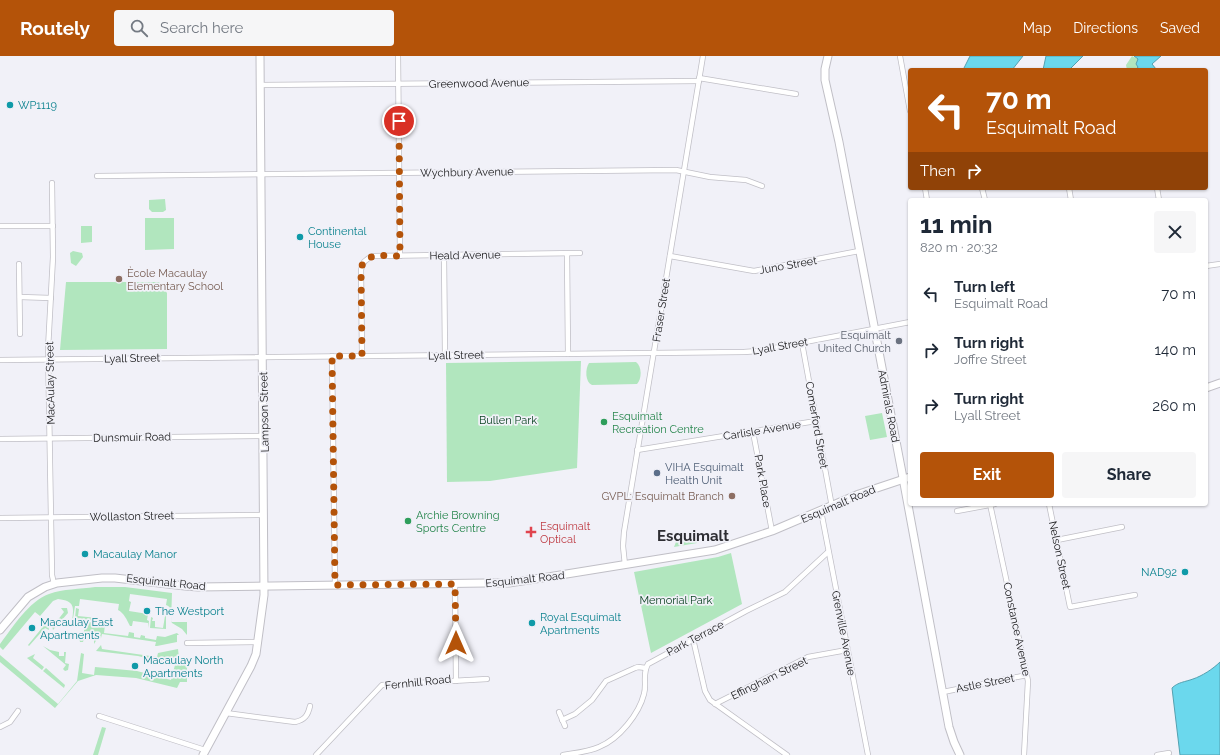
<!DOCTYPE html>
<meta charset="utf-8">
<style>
body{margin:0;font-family:Raleway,sans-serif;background:#f6f6f7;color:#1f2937;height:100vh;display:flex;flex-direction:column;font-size:15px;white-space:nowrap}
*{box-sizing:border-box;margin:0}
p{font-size:13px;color:#747a83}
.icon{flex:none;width:22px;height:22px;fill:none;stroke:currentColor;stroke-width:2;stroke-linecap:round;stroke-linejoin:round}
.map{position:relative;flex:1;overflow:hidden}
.details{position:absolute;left:908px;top:142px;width:300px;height:308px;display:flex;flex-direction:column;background:#fff;border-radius:4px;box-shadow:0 1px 3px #0004}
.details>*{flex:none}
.banner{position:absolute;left:908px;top:12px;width:300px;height:122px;border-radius:4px;box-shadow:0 1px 3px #0004;background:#b45309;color:#fff;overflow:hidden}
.pin{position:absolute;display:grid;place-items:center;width:34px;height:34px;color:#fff;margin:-17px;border:2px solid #fff;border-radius:50%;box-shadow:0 1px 4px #0007}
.me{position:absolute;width:44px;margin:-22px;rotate:0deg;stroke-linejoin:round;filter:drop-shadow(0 0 3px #0008)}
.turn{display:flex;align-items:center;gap:14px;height:84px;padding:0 12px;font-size:18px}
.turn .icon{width:52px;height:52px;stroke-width:2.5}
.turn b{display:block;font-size:28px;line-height:34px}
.then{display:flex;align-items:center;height:38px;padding:0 12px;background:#0003;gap:8px;font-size:15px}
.round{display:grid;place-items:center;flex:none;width:42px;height:42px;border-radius:4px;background:#f6f6f7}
.headline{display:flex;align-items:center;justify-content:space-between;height:68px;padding:0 12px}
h1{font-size:24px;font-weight:700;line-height:30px}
.button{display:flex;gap:8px;margin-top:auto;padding:8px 12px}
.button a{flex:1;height:46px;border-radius:4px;background:#b45309;color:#fff;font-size:16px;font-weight:700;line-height:46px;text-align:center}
.button a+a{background:#f6f6f7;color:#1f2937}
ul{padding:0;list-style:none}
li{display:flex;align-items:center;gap:12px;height:56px;padding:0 12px}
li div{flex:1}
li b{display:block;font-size:15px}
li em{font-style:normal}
header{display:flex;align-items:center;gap:24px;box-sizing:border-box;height:56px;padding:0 20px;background:#b45309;color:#fff}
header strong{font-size:19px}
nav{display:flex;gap:22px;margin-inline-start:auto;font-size:14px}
.search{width:280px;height:36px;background:#f6f6f7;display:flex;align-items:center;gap:10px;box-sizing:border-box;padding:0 14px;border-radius:4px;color:#747a83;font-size:15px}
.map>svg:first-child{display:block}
.green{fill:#b1e6be}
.water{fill:#6bd8ed;stroke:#54a1b0}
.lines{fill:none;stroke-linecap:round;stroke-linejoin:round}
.street-casing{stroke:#c0bfc6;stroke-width:6}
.secondary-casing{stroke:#c0bfc6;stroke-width:9}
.street{stroke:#fff;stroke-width:4.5}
.secondary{stroke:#fff;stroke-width:7}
.route{stroke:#b45309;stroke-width:7;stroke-dasharray:0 12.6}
.culture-dot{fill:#0f9aa8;stroke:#f1f1f8;stroke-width:1.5}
.education-dot{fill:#8d6e63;stroke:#f1f1f8;stroke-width:1.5}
.worship-dot{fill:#6b7280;stroke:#f1f1f8;stroke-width:1.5}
.leisure-dot{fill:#2e9e5b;stroke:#f1f1f8;stroke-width:1.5}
.service-dot{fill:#5c6f8a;stroke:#f1f1f8;stroke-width:1.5}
.health-dot{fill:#e0444e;stroke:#f1f1f8;stroke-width:1.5}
.labels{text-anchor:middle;stroke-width:3.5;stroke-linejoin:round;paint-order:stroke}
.street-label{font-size:11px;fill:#202022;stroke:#f1f1f8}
.culture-label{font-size:11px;fill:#0d838f;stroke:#f1f1f8;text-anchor:start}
.education-label{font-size:11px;fill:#785e54;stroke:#f1f1f8;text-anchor:start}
.worship-label{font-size:11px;fill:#5b616d;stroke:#f1f1f8;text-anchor:end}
.leisure-label{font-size:11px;fill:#27864d;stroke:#f1f1f8;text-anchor:start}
.park-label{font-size:11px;fill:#0a4221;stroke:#f1f1f8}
.service-label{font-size:11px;fill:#4e5e75;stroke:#f1f1f8;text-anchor:start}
.health-label{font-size:11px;fill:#be3a42;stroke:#f1f1f8;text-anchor:start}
.district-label{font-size:15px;font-weight:bold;fill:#2e2e33;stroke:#f1f1f8}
</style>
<header>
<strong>Routely</strong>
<div class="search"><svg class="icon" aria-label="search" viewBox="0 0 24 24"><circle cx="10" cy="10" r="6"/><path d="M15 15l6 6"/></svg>Search here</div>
<nav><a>Map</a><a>Directions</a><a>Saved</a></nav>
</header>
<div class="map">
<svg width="1220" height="699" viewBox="0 0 1220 699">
<rect width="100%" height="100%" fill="#f1f1f8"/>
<g class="green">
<path d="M1132,0L1138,3V11L1136,14H1127L1126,9Z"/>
<path d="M165,143L166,154L163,156H152L149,153V144Z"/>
<path d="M145,162H174V193L145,194Z"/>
<path d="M81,170H92V186L81,187Z"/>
<path d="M73,195L82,197L83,201L76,210L71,207L70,197Z"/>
<path d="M66,226H159L167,237V293L60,294Z"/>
<path d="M581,305L577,412L490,425L447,426L446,307Z"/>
<path d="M636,306C642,310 642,323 637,328L592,329C585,326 585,313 589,307Z"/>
<path d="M882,357L887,381L870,384L865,360Z"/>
<path d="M699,480L700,484L697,485V487L674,491L676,486L698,483Z"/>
<path d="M731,497L742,548L651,597L634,516L718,501Z"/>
<path d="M95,531H125L172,537L171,566H187V579L182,573L172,567L171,565C171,559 173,551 166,549L167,543L130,538L129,545L131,546L129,555L148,558L147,564L149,565L148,572V567L133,565L132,570H130C127,564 124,557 118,554L119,548L80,543L79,550H75L73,563L105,569L104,577L128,580L129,576L134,577V581L140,582L141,579L145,580V582L156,584L157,580L165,581L177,577L179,579H177V586L157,590H155L156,586L102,578L101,582L97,583L94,588V584L84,582L83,586H80L79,581L83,582L85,568L72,566C74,551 75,545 58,543L53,545L40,560L35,556L3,594L0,591V588C13,571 29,545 49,538C63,533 80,533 95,531Z"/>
<path d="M61,552H67L68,557L53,574L52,570H50V567L53,570L64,556Z"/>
<path d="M76,552L79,553L78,560L97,562L96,565L75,562Z"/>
<path d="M166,554V573L150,572L151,561L153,562L152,565H155V571L163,572Z"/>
<path d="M46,567L48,568L49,574L45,572L29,590L28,589Z"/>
<path d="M101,589L102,593L157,601L158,597L178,593L179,602H187V626H180L177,632L136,622L96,619L78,625L55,652L0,606V599L58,648L77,625L81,597L84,598L82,617L94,619L95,611L137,615L171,624L175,609L138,600L96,595Z"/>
<path d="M43,590L50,594L59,596V600H64V596H66L65,607L69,608L68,614L65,615L63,613L66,609Z"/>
<path d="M35,598L33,602L44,611L42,614L27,602Z"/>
<path d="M46,612L65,629L64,632L43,615Z"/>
<path d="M102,671L106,672L98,699H93Z"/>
</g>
<g class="water">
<path d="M970,0H1023L1012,14H963Z"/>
<path d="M1046,0H1083L1069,14H1043Z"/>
<path d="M1134,0H1161L1152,8L1156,13L1154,14H1136L1138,11L1136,8L1138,3Z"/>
<path d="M1220,606V699H1180L1172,632C1178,626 1185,626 1193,623C1202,620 1213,613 1220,606Z"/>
</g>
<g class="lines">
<defs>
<g id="street">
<path d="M398,0L400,200"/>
<path d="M900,0L910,55"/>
<path d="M699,22L796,38"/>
<path d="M260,29L699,25"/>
<path d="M97,120L676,114L710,121L746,124L762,130"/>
<path d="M52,127L53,201L48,293L52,519L54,528"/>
<path d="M925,132L927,144"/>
<path d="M982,132L985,144"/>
<path d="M1069,132L1071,144"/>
<path d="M1157,132L1159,144"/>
<path d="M0,170H53"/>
<path d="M567,198L568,298"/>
<path d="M444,200L445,299"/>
<path d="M670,200L754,215L859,195"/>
<path d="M19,208L20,278"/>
<path d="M1206,210L1220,208"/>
<path d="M20,241L51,242"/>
<path d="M802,287L832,451"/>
<path d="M332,300L335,529"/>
<path d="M362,300L361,214C362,206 366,202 374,200L580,197"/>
<path d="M0,304L744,296L758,295L910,266"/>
<path d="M753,376L772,475"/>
<path d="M0,383L264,380"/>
<path d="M637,394L816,365"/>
<path d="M990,448L1028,625L1024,699"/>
<path d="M1049,448L1070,551L1135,539"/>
<path d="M821,455L868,699"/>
<path d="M957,455L995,448"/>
<path d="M0,462L264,459"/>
<path d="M1057,484L1122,471"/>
<path d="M625,509L623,490L624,476L703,0"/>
<path d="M455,528L456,625"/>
<path d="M693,583L705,635L710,644L787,699"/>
<path d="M187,587L258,586"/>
<path d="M943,636L1027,619"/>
<path d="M715,648L808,601L847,594"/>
<path d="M559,656L565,670"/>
<path d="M226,657L295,666C305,664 308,659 310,650"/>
<path d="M99,660L205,694"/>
<path d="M562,664L575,658L592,644L606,625L635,612L638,611L646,612"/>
<path d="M0,671L10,666L18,655"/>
<path d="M316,699L382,629L487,623"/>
<path d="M563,699C575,697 588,696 599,691C619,683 639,658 644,638C647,628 642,618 648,608L746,555L785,536L828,496"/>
<path d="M1157,699L1169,697"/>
</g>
<g id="secondary">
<path d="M828,0L825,13V24L839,86L903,422L949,671L954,686L960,699"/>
<path d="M1206,332L1220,327"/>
<path d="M0,574L28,541L45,531L57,527L102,522H115L185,530L198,531L486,527H509L548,521L715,494L772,475L859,438L910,421"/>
<path d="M203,699L251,610L256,598L264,539L260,0"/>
</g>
</defs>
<use href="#street" class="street-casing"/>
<use href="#secondary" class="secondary-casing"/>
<use href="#street" class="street"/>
<use href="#secondary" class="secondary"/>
</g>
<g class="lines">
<path class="route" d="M399,65L400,200C387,200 363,195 361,214L362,300H332L335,529L455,528L456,587"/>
</g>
<g class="culture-dot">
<circle cx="10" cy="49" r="4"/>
<circle cx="300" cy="181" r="4"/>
<circle cx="85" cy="498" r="4"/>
<circle cx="1185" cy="516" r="4"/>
<circle cx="147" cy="555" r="4"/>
<circle cx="532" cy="567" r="4"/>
<circle cx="32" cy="572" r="4"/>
<circle cx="135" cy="610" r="4"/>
</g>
<g class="education-dot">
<circle cx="119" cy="223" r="4"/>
<circle cx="732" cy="440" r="4"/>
</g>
<circle class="worship-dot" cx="899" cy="285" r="4"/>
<g class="leisure-dot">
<circle cx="604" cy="366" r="4"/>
<circle cx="408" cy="465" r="4"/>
</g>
<circle class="service-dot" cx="657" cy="417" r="4"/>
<path class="health-dot" d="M529 470h4v4h4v4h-4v4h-4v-4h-4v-4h4z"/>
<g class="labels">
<g class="street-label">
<text transform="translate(479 27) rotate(-1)" y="4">Greenwood Avenue</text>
<text transform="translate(467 116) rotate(-1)" y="4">Wychbury Avenue</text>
<text transform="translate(465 199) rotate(-1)" y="4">Heald Avenue</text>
<text transform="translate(788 209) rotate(-10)" y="4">Juno Street</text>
<text transform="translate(661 254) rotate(-81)" y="4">Fraser Street</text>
<text transform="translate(780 290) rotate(-10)" y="4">Lyall Street</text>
<text transform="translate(456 299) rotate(-1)" y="4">Lyall Street</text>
<text transform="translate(132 302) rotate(-1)" y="4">Lyall Street</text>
<text transform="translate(50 327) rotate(-91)" y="4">MacAulay Street</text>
<text transform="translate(889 350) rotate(79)" y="4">Admirals Road</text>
<text transform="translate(264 356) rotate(-91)" y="4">Lampson Street</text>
<text transform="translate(817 369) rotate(80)" y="4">Comerford Street</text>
<text transform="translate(762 374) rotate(-9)" y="4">Carlisle Avenue</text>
<text transform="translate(132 381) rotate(-1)" y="4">Dunsmuir Road</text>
<text transform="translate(763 425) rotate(80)" y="4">Park Place</text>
<text transform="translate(838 448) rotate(-23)" y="4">Esquimalt Road</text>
<text transform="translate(132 460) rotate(-1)" y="4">Wollaston Street</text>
<text transform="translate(1060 499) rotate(78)" y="4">Nelson Street</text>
<text transform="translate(525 523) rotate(-6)" y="4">Esquimalt Road</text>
<text transform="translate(166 526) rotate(6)" y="4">Esquimalt Road</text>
<text transform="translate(1017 573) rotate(78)" y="4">Constance Avenue</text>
<text transform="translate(844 577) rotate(79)" y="4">Grenville Avenue</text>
<text transform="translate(695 582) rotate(-28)" y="4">Park Terrace</text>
<text transform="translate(769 622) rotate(-26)" y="4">Effingham Street</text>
<text transform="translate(418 626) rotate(-6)" y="4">Fernhill Road</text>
<text transform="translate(985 627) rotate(-11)" y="4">Astle Street</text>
</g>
<g class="culture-label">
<text x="18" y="53">WP1119</text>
<text x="308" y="179">Continental<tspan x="308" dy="13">House</tspan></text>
<text x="93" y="502">Macaulay Manor</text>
<text x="1177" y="520" text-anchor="end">NAD92</text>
<text x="155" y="559">The Westport</text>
<text x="540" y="565">Royal Esquimalt<tspan x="540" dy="13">Apartments</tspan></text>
<text x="40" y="570">Macaulay East<tspan x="40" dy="13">Apartments</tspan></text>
<text x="143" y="608">Macaulay North<tspan x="143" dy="13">Apartments</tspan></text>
</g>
<g class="education-label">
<text x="127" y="221">Ècole Macaulay<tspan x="127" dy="13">Elementary School</tspan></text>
<text x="724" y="444" text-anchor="end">GVPL: Esquimalt Branch</text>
</g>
<g class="worship-label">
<text x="891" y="283">Esquimalt<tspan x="891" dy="13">United Church</tspan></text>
</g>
<g class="leisure-label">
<text x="612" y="364">Esquimalt<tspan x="612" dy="13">Recreation Centre</tspan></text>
<text x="416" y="463">Archie Browning<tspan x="416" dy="13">Sports Centre</tspan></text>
</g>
<g class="park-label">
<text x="508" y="368">Bullen Park</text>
<text x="676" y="548">Memorial Park</text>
</g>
<g class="service-label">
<text x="665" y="415">VIHA Esquimalt<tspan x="665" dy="13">Health Unit</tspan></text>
</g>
<g class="health-label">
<text x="540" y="474">Esquimalt<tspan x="540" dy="13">Optical</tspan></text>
</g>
<g class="district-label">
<text x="693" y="485">Esquimalt</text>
</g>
</g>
</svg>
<div class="pin" style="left:399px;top:65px;background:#d93025"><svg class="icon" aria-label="arrive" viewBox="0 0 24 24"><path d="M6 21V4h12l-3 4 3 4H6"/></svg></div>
<svg class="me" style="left:456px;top:587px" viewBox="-20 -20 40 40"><path d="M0-17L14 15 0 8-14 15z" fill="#b45309" stroke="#fff" stroke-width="4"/></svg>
<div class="banner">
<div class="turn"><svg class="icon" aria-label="left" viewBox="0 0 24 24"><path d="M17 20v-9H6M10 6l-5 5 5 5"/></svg><div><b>70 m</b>Esquimalt Road</div></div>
<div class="then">Then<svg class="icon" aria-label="right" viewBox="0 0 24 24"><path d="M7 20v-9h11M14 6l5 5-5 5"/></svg></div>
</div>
<section class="details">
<div class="headline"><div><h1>11 min</h1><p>820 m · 20:32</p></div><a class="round"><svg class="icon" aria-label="close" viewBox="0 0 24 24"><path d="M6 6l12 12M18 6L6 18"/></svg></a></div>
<ul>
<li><svg class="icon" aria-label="left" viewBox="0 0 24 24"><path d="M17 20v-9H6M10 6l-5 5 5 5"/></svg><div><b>Turn left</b><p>Esquimalt Road</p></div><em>70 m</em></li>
<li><svg class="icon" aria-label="right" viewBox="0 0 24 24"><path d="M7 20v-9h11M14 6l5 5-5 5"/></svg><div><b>Turn right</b><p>Joffre Street</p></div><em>140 m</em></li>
<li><svg class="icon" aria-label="right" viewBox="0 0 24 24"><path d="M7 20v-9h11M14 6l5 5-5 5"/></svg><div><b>Turn right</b><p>Lyall Street</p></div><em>260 m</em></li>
</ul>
<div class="button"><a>Exit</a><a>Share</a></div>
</section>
</div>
